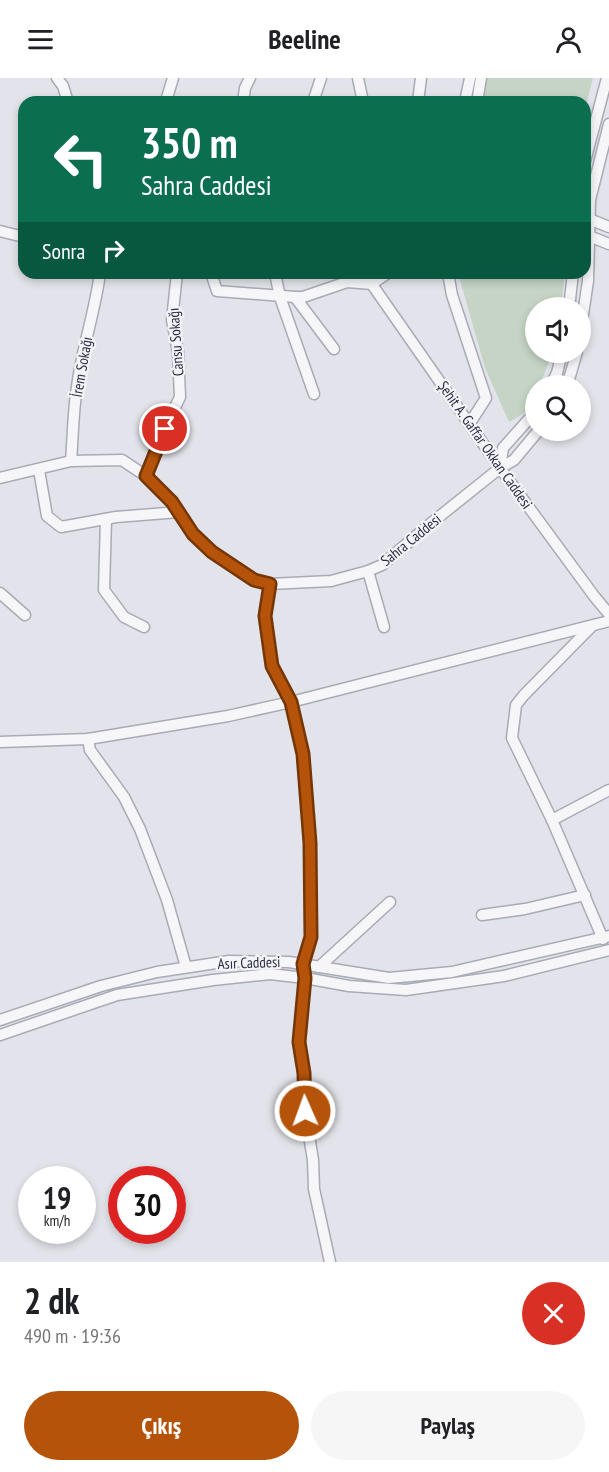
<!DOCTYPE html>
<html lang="tr">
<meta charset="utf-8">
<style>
body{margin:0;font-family:"PT Sans Narrow",sans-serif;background:#f6f6f6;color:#202124;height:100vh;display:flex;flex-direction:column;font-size:22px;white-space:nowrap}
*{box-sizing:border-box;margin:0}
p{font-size:20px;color:#757577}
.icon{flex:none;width:33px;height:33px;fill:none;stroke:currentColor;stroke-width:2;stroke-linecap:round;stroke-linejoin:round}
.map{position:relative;height:1184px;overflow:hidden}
.details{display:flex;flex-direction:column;background:#fff;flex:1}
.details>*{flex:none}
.guide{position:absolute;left:18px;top:18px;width:573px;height:183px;border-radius:18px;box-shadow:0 3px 9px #0003;background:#0b6e4f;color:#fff;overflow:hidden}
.fabs{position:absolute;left:525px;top:219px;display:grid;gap:12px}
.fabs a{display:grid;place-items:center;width:66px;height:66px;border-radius:50%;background:#fff;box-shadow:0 3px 9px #0003;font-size:30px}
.speed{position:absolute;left:18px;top:1088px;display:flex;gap:12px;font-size:30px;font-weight:700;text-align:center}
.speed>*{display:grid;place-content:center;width:78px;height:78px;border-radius:50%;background:#fff;box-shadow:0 3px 9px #0003;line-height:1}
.speed small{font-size:15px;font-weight:400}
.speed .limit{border:9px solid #d22;background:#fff;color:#111}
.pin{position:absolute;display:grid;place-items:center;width:51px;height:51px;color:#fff;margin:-26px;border:3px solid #fff;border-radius:50%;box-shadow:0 2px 6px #0007}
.me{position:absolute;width:66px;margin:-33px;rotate:358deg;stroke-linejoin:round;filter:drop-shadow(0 0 4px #0008)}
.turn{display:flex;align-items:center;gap:21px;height:126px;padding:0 24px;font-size:27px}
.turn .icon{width:78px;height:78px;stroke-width:2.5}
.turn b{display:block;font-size:42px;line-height:51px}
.then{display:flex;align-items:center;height:57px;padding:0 24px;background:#0003;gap:12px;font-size:22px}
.round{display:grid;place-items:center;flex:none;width:63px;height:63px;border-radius:32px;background:#f6f6f6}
.head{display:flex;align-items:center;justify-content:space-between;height:102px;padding:0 24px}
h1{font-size:36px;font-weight:700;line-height:45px}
.button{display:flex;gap:12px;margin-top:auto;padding:12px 24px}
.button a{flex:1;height:69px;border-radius:36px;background:#b45309;color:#fff;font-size:24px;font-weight:700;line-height:69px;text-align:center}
.button a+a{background:#f6f6f6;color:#202124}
header{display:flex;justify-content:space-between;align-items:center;height:78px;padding:0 24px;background:#fff;font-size:27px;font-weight:700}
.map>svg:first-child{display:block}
.green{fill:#c5d4c4}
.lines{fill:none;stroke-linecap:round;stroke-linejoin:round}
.minor-casing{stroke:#a8aab5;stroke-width:13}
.minor{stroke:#f6f6f9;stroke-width:10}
.route-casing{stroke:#753606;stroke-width:15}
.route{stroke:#b45309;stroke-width:10}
.labels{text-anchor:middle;stroke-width:4.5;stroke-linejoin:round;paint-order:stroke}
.street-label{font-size:15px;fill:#2b2e43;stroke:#f3f4f8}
</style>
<header><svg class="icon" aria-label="menu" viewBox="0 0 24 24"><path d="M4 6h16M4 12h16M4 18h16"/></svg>Beeline<svg class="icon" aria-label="person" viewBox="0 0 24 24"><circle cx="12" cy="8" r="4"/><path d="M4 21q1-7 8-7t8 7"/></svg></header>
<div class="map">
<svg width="609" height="1184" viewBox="0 0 609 1184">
<rect width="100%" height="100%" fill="#e3e4eb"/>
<g class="green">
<path d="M486,0H593L585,31V24H482Z"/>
<path d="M458,195H565L561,229L536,230V274L552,275L540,307L536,308C536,329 526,335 509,344L485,290Z"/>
</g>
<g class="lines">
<defs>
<g id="minor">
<path d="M57,0L63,8L68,24"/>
<path d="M358,0L363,24"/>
<path d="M172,24L166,23L173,0"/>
<path d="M243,24L245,10L250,0"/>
<path d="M313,24L321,0"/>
<path d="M418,24L421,0"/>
<path d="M465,24L470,0"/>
<path d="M477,24L481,0"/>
<path d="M585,83L607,0"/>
<path d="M589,141L609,149"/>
<path d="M0,153L24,159"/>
<path d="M589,158L609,166"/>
<path d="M211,195L217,213L295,219H303L347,204L372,206L388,195"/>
<path d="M275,195L280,219L314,316"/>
<path d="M364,195L500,390L594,518L609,536"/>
<path d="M448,195L452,217L486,320L470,345"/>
<path d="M295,219L334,271"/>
<path d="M569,230L573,195"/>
<path d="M580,256L588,203L590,122L609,46"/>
<path d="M550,308L557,295L562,274"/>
<path d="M567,308L577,274"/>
<path d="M71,383C73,359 73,333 77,309C82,270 95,234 100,195"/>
<path d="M500,390L503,370L536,333"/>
<path d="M39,392L47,438L61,449L116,439L179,434"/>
<path d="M146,398L165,350L180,319L178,274L172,242L177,195"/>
<path d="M0,400L71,383L122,382L146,398L172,424L193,456L212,474L254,502L270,506L331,503L368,493L382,487L430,446L500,390L514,382L539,352"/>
<path d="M106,441L104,512L124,539L144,549"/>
<path d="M368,493L384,549"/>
<path d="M270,506L265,538L272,588L291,624L303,676L310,765L311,859L303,886L305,900L299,964L304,995L305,1033L313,1082L314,1111L330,1184"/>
<path d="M0,515L25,537"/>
<path d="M591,549L524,617L516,627L512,660L552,742L603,861"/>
<path d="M88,661L90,672L124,719L140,751L167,822L186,889"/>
<path d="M0,664L88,661L228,638L291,624L609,543"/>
<path d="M552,742L609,712"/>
<path d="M482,837L525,831L585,817"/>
<path d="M319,889L390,824"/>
<path d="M0,942L101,908L157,894L229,883L289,884L389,900L452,894L609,858"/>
<path d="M0,957L117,917L213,902L270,896L305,900L349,908L406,912L504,898L609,872"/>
</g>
</defs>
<use href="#minor" class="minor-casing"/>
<use href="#minor" class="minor"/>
</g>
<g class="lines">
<defs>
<path id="route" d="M165,351L146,398L172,424L193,456L212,474L254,502L270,506L265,538L272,588L291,624L303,676L310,765L311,859L303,886L305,900L299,964L304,995L305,1033"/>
</defs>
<use href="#route" class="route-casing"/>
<use href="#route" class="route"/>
</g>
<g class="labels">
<g class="street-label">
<text transform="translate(176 264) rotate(-94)" y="5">Cansu Sokağı</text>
<text transform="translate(82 289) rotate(-80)" y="5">İrem Sokağı</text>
<text transform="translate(485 367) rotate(55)" y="5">Şehit A. Gaffar Okkan Caddesi</text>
<text transform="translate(411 462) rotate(-39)" y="5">Sahra Caddesi</text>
<text transform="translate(249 885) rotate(-2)" y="5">Asır Caddesi</text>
</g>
</g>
</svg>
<div class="fabs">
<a><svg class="icon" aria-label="sound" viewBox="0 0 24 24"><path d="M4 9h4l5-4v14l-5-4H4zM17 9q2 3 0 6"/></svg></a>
<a><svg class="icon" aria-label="search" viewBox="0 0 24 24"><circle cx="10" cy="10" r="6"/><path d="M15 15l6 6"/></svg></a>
</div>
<div class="speed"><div>19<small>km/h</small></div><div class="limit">30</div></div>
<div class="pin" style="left:165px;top:351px;background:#d93025"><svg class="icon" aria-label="arrive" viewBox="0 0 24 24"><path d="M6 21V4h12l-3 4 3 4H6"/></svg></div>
<svg class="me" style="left:305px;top:1033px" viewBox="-20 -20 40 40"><circle r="17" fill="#b45309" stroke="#fff" stroke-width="3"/><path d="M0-11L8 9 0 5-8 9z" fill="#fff"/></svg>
<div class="guide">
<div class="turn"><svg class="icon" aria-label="left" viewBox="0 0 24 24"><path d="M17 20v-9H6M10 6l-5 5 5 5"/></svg><div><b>350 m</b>Sahra Caddesi</div></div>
<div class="then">Sonra<svg class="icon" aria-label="right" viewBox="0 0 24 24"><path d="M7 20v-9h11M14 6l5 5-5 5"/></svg></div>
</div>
</div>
<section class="details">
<div class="head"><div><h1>2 dk</h1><p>490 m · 19:36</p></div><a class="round" style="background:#d93025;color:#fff"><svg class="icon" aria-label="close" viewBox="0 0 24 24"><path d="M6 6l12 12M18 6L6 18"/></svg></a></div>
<div class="button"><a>Çıkış</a><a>Paylaş</a></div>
</section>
